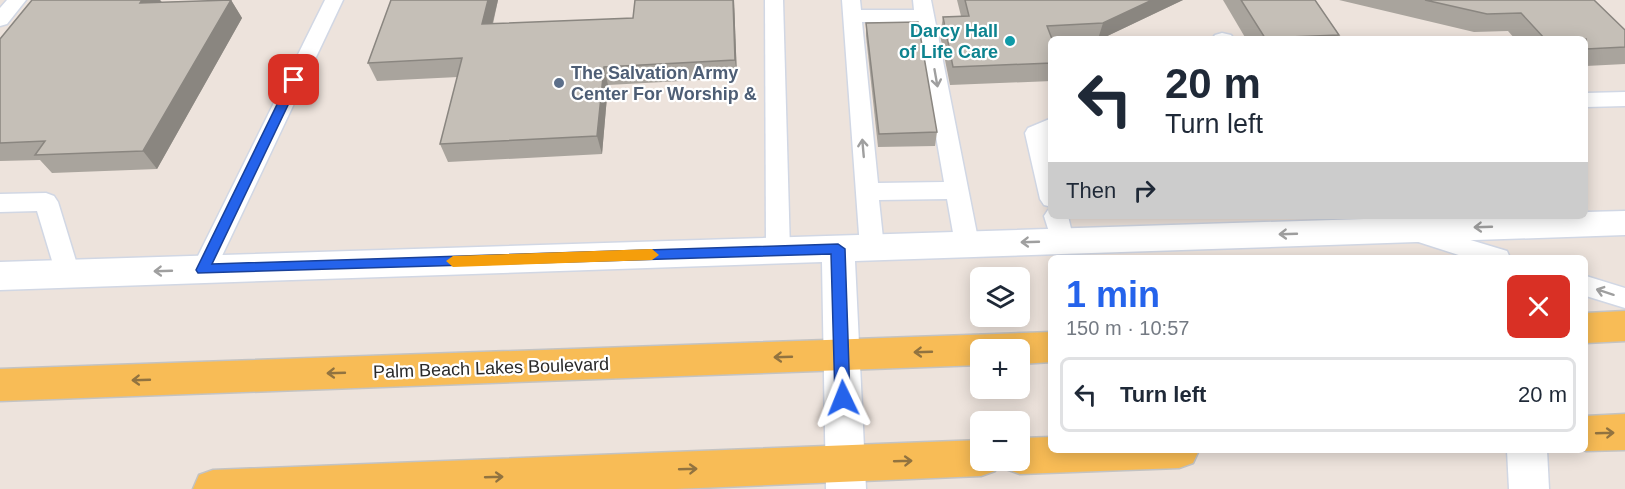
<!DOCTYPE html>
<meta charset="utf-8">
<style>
body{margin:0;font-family:Arial,sans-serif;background:#f6f6f7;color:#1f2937;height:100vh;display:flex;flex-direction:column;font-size:22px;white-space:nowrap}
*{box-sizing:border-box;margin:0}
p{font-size:20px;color:#747a83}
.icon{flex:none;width:33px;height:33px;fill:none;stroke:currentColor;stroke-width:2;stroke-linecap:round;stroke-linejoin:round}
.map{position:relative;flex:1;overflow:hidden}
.sheet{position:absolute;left:1048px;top:255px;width:540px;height:198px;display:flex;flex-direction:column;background:#fff;border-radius:9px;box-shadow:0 3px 15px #0003}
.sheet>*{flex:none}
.top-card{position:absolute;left:1048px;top:36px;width:540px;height:183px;border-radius:9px;box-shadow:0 3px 15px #0003;background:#fff;color:#1f2937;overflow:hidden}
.buttons{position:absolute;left:970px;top:267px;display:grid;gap:12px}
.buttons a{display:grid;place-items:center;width:60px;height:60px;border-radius:9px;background:#fff;box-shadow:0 3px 15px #0003;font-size:30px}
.pin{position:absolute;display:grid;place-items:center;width:51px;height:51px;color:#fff;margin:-26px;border-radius:12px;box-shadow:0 3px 9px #0006}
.me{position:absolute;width:66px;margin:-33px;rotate:358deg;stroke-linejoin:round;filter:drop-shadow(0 0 4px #0008)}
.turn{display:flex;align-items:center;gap:21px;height:126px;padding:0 18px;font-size:27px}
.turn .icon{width:78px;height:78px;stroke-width:2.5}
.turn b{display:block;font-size:42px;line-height:51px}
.then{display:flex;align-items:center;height:57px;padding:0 18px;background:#0003;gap:12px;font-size:22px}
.round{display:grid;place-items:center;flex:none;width:63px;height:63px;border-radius:9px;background:#f6f6f7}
.headline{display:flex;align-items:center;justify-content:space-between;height:102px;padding:0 18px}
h1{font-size:36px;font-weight:700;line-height:45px;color:#2563eb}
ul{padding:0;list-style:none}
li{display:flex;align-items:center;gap:18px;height:75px;margin:0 12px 9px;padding:0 6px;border:3px solid #e0e1e3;border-radius:9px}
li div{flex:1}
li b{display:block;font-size:22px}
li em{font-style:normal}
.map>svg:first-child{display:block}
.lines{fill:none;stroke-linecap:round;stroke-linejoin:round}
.service-casing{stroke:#d1d7e4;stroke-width:3}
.minor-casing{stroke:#d1d7e4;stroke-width:3}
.primary-casing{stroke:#c3c3c3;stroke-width:3}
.service{fill:#fff;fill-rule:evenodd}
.minor{fill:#fff;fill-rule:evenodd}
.primary{fill:#f8bc56;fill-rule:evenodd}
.wall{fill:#a9a49d}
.shaded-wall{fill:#8a8680}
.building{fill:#c5bfb7;stroke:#8a8680;stroke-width:1.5}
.oneway{stroke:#9f9f9f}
.oneway2{stroke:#917340}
.route{fill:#2563eb;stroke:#184099;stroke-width:1.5}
.slow{fill:#f59e0b}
.culture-dot{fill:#0f9aa8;stroke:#fff;stroke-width:2}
.service-dot{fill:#5c6f8a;stroke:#fff;stroke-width:2}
.labels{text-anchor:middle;stroke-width:4.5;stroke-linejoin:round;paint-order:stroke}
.culture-label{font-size:18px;font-weight:bold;fill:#0d838f;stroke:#fff;text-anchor:end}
.service-label{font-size:18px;font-weight:bold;fill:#4e5e75;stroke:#fff;text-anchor:start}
.street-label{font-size:18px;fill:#2a2a2a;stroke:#fff}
</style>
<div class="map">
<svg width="1625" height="489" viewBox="0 0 1625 489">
<rect width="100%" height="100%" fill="#ede3dc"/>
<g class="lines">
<defs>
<g id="service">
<path d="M7,0H26L7,24L0,26V8Z"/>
<path d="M325,0H343L212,277L203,280L194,277L191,270Z"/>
<path d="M765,0H783L790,251L787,258L778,260L769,258L766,251Z"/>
<path d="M842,0H860L861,10H914L913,0H931L979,244L975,251L967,253L959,251L955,244L947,199L879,200L884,248L881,255L872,257L863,255L860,248ZM862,22H916L944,182L878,183Z"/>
<path d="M1222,33L1231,35L1234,39H1212L1215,35Z"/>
<path d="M1625,92V106L1586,107V93Z"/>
<path d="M1052,118V134L1048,136L1052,152V207L1044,205L1040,199L1025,133L1028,128Z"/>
<path d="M46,193L54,196L58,202L80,274L77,281L68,284L59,281L56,274L37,211L0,212V194Z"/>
<path d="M1052,209V216H1068L1074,241L1070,248L1062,250L1054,248L1044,216L1048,210Z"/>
<path d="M1414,223L1507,251L1510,258H1468L1406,238L1402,232L1406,226Z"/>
<path d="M1586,276L1625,288V308L1586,296Z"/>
</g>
<g id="minor">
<path d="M1625,211V235L855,261L866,489H826L822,262L0,290V262L1458,216H1586V212Z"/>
<path d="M1507,450H1547L1549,489H1509Z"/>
</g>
<g id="primary">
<path d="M1625,311V341L1586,343V313Z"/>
<path d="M1052,332V362L1020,364V350H981V365L0,401V369Z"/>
<path d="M1625,414V450L1586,451L1584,450L1586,416Z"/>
<path d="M1052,437V450H1199L1193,463L1179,468L1020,474L1006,469L1002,460H1020V438Z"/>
<path d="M981,440V460H1000L995,471L981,476L675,489H193L199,475L213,470Z"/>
</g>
</defs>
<use href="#service" class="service-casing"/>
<use href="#minor" class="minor-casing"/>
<use href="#primary" class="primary-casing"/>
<use href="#service" class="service"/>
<use href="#minor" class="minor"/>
<use href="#primary" class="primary"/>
</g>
<g class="wall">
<path d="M32,0H160L162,2L231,0L242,18L157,169L52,173L40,160L0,161V39Z"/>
<path d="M391,0H498L493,24L633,18L635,0H734L737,78L608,85L602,154L448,162L440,144L458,77L377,81L368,63Z"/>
<path d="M957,0H1183L1101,39H1052V81L950,85L940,35L943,17L961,16Z"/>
<path d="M1223,0H1315L1339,35L1337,39H1246Z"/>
<path d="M1339,0H1594L1625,30V64L1586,66V39H1515L1508,31L1474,32Z"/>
<path d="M866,23L937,132L935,146L878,147L866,36Z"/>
</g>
<g class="shaded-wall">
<path d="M142,0H160L163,5L140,3Z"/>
<path d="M231,0L242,18L157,169L143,151Z"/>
<path d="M488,0H498L488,42L482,24Z"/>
<path d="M733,0H734L737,78L735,60Z"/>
<path d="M1152,0H1183L1101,39H1098L1103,23Z"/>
<path d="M604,67L608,85L602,154L597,136Z"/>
</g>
<g class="building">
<path d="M32,0H142L140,3L231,0L143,151L35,155L45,141L0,143V39Z"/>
<path d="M391,0H488L482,24L633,18L635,0H733L735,60L604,67L597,136L440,144L462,58L368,63Z"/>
<path d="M965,0H1152L1103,23L1047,26L1052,39V63L953,67L943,17L969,16Z"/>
<path d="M1241,0H1315L1339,35L1265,38Z"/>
<path d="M1425,0H1594L1625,30V47L1586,49V39H1545L1521,13L1487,14Z"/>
<path d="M918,22L937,132L879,134L866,23Z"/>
</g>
<defs><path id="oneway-shaft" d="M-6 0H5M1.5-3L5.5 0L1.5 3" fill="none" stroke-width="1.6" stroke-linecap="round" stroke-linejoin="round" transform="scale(1.5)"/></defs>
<g class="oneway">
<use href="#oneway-shaft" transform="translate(936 78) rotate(80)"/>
<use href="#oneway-shaft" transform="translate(863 148) rotate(-95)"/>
<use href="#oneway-shaft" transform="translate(1483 227) rotate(178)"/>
<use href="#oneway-shaft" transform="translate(1288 234) rotate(178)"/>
<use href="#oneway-shaft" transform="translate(1030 242) rotate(178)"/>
<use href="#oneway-shaft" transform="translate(163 271) rotate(178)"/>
<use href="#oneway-shaft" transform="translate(1605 292) rotate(-162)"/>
</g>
<g class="oneway2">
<use href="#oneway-shaft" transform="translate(923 352) rotate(178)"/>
<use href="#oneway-shaft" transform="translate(783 357) rotate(178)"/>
<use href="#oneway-shaft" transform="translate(336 373) rotate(178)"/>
<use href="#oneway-shaft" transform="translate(141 380) rotate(178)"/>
<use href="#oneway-shaft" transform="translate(1605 433) rotate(-2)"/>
<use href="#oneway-shaft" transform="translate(903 461) rotate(-2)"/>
<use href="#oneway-shaft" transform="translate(688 469) rotate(-2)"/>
<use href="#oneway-shaft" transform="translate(494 477) rotate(-2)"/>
</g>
<path class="route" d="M294,76L300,80L212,264L838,244L845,249L850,398L848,403L843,405L837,403L835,398L831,254L198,273L196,270L289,80Z"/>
<path class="slow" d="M652,249L659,255L652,260L453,267L446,261L453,256Z"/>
<circle class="culture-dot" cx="1010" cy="41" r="6"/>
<circle class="service-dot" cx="559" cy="83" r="6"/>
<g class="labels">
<g class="culture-label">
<text x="998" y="37">Darcy Hall<tspan x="998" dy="21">of Life Care</tspan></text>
</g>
<g class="service-label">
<text x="571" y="79">The Salvation Army<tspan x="571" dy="21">Center For Worship &amp;</tspan></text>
</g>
<g class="street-label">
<text transform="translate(491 368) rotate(-2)" y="6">Palm Beach Lakes Boulevard</text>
</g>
</g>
</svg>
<div class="buttons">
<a><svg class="icon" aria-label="layers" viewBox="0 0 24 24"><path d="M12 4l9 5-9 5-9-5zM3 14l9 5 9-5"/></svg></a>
<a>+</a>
<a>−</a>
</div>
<div class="pin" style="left:294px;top:80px;background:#d93025"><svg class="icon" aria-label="arrive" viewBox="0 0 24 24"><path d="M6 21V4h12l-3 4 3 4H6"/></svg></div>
<svg class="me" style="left:843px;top:398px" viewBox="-20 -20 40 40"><path d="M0-17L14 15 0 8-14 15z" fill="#2563eb" stroke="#fff" stroke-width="4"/></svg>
<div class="top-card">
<div class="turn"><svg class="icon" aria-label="left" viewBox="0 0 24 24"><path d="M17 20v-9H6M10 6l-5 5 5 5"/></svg><div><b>20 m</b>Turn left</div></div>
<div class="then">Then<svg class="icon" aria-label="right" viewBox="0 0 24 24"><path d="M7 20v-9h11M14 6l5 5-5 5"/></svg></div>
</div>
<section class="sheet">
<div class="headline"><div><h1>1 min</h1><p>150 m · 10:57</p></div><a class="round" style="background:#d93025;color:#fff"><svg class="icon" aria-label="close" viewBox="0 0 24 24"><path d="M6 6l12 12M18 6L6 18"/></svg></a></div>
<ul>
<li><svg class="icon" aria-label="left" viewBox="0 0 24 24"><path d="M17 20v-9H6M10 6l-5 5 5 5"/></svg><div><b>Turn left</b></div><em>20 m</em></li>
</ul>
</section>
</div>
